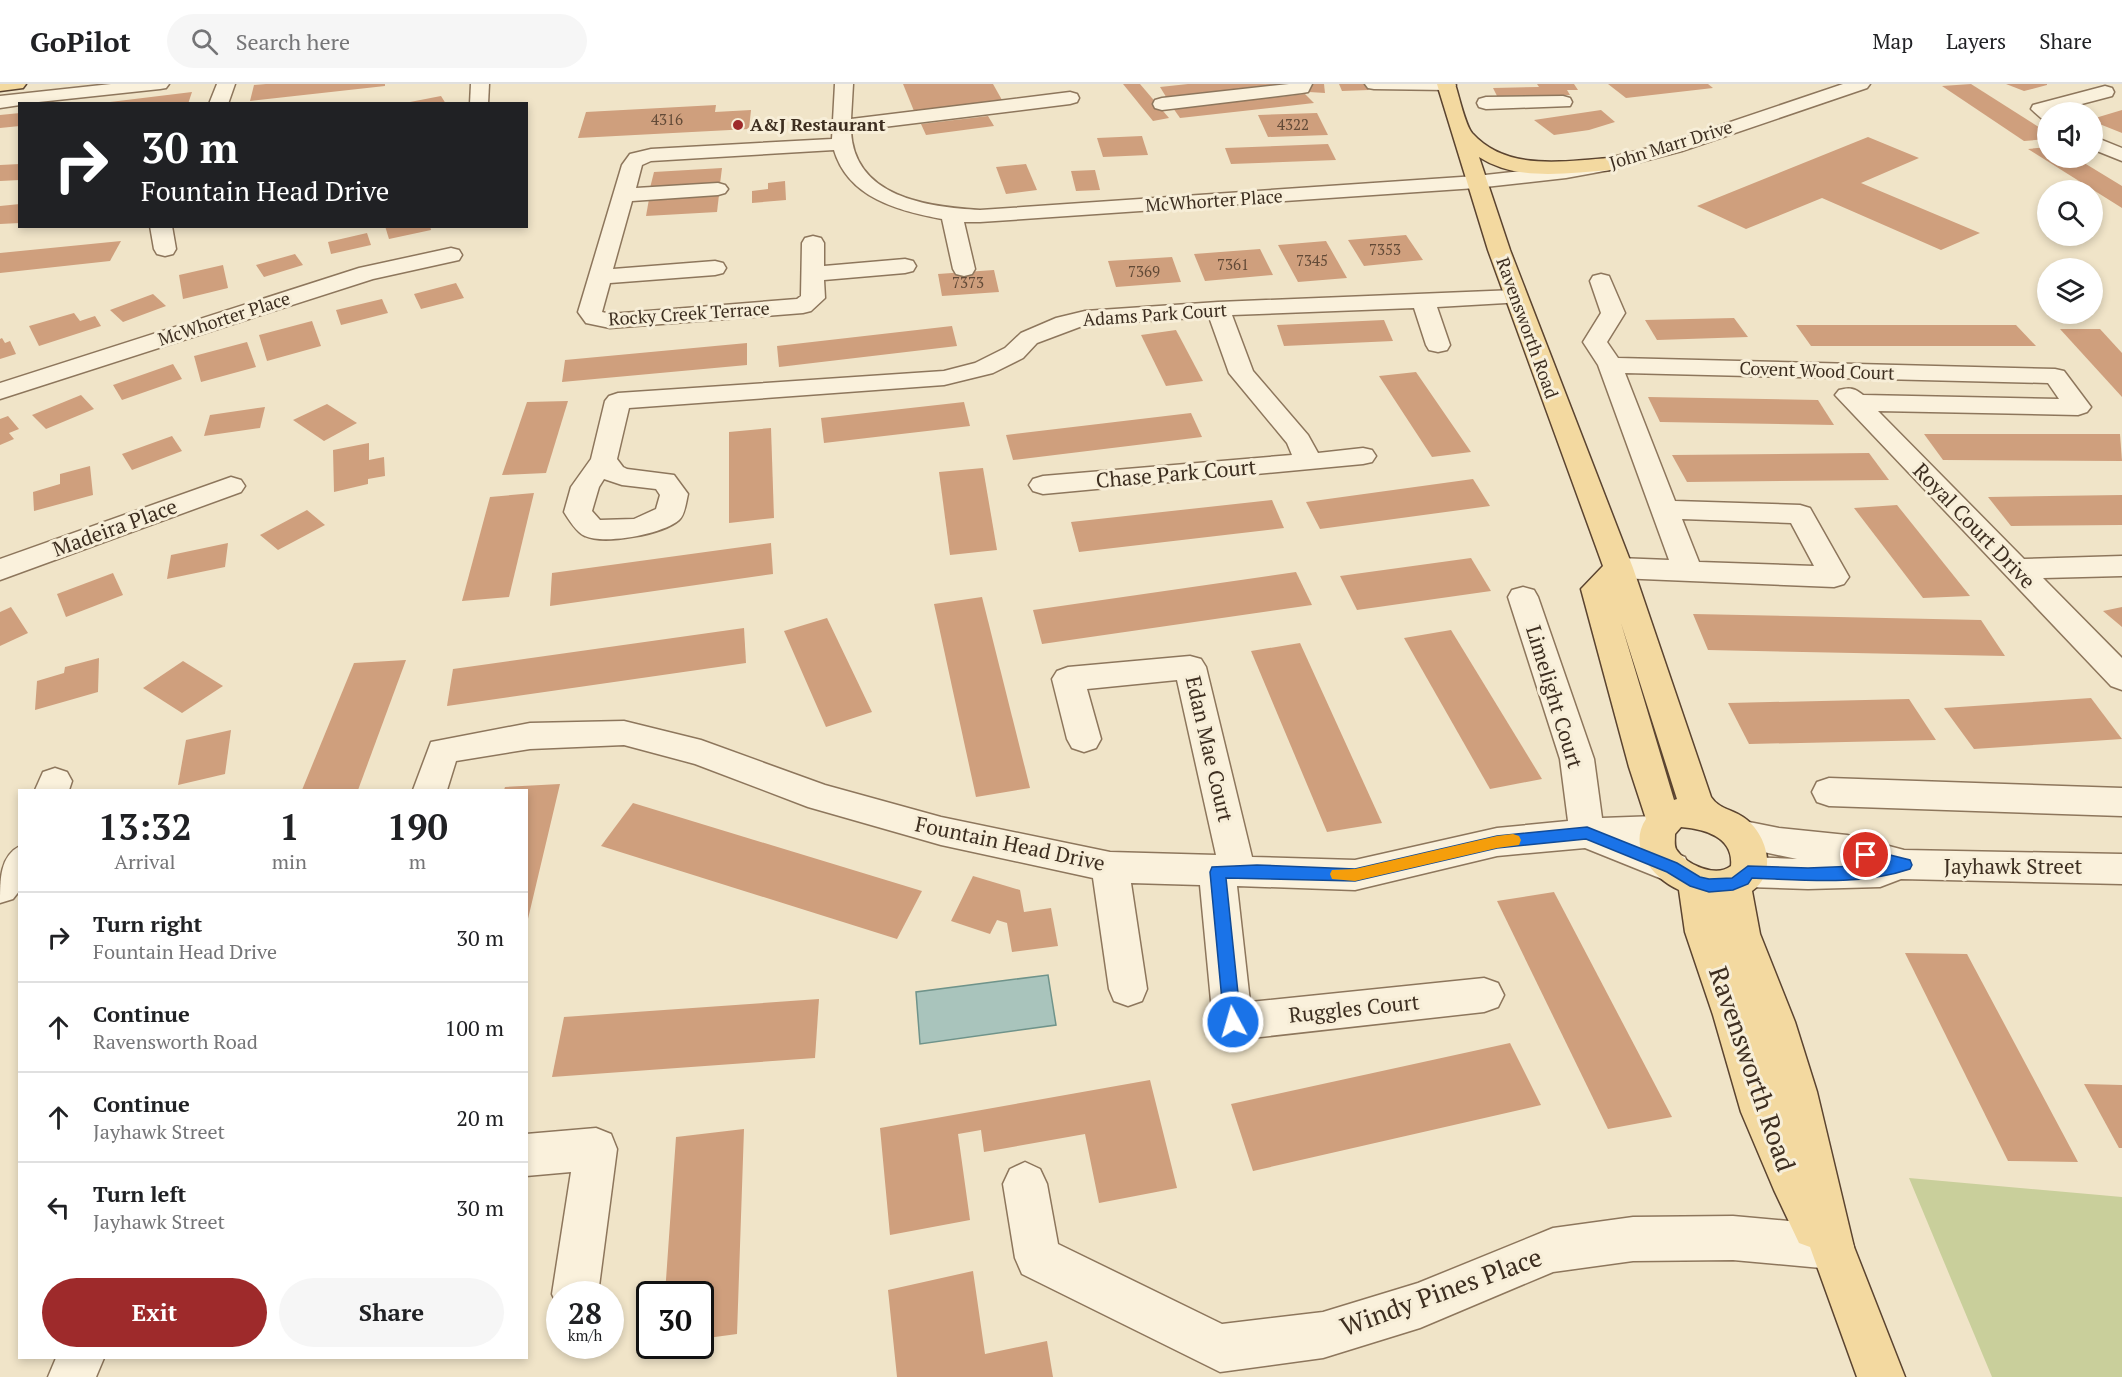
<!DOCTYPE html>
<style>
body{margin:0;font-family:"PT Serif",serif;background:#f6f6f6;color:#202124;height:100vh;display:flex;flex-direction:column;font-size:22px;white-space:nowrap}
*{box-sizing:border-box;margin:0}
p{font-size:20px;color:#757577}
.icon{flex:none;width:33px;height:33px;fill:none;stroke:currentColor;stroke-width:2;stroke-linecap:round;stroke-linejoin:round}
.map{position:relative;flex:1;overflow:hidden}
.panel{position:absolute;left:18px;top:705px;width:510px;height:570px;display:flex;flex-direction:column;background:#fff;border-radius:0px;box-shadow:0 3px 9px #0003}
.panel>*{flex:none}
.hud{position:absolute;left:18px;top:18px;width:510px;height:126px;border-radius:0px;box-shadow:0 3px 9px #0003;background:#202124;color:#fff;overflow:hidden}
.fabs{position:absolute;left:2037px;top:18px;display:grid;gap:12px}
.fabs a{display:grid;place-items:center;width:66px;height:66px;border-radius:50%;background:#fff;box-shadow:0 3px 9px #0003;font-size:30px}
.speed{position:absolute;left:546px;top:1197px;display:flex;gap:12px;font-size:30px;font-weight:700;text-align:center}
.speed>*{display:grid;place-content:center;width:78px;height:78px;border-radius:50%;background:#fff;box-shadow:0 3px 9px #0003;line-height:1}
.speed small{font-size:15px;font-weight:400}
.speed .limit{border:3px solid #111;border-radius:9px;background:#fff;color:#111}
.pin{position:absolute;display:grid;place-items:center;width:51px;height:51px;color:#fff;margin:-26px;border:3px solid #fff;border-radius:50%;box-shadow:0 2px 6px #0007}
.me{position:absolute;width:66px;margin:-33px;rotate:354deg;stroke-linejoin:round;filter:drop-shadow(0 0 4px #0008)}
.turn{display:flex;align-items:center;gap:21px;height:126px;padding:0 24px;font-size:27px}
.turn .icon{width:78px;height:78px;stroke-width:2.5}
.turn b{display:block;font-size:42px;line-height:51px}
.eta{display:flex;justify-content:space-evenly;align-items:center;height:102px;text-align:center}
.eta b{font-size:36px;font-weight:600;line-height:42px}
.action{display:flex;gap:12px;margin-top:auto;padding:12px 24px}
.action a{flex:1;height:69px;border-radius:36px;background:#9e2a2b;color:#fff;font-size:24px;font-weight:600;line-height:69px;text-align:center}
.action a+a{background:#f6f6f6;color:#202124}
ul{padding:0;list-style:none}
li{display:flex;align-items:center;gap:18px;height:90px;padding:0 24px;border-top:2px solid #e0e0e0}
li div{flex:1}
li b{display:block;font-size:22px}
li em{font-style:normal}
header{display:flex;align-items:center;gap:36px;box-sizing:border-box;height:84px;padding:0 30px;background:#fff;border-bottom:2px solid #e0e0e0}
header strong{font-size:28px}
nav{display:flex;gap:33px;margin-inline-start:auto;font-size:21px}
.search{width:420px;height:54px;background:#f6f6f6;display:flex;align-items:center;gap:15px;box-sizing:border-box;padding:0 21px;border-radius:33px;color:#757577;font-size:22px}
.map>svg:first-child{display:block}
.green{fill:#c9cf9b}
.water{fill:#a9c4bc;stroke:#6f938a;stroke-width:1.5}
.building{fill:#cf9f7d}
.lines{fill:none;stroke-linecap:round;stroke-linejoin:round}
.minor-casing{stroke:#8d765c;stroke-width:3}
.major-casing{stroke:#5b4430;stroke-width:3}
.minor{fill:#faf1dc;fill-rule:evenodd}
.major{fill:#f3d9a0;fill-rule:evenodd}
.route{fill:#1a73e8;stroke:#114b97;stroke-width:1.5}
.slow{fill:#f59e0b}
.poi-dot{fill:#9e2a2b;stroke:#f7eed8;stroke-width:2}
.labels{text-anchor:middle;stroke-width:6;stroke-linejoin:round;paint-order:stroke}
.far-number-label{font-size:15px;fill:#624a37}
.far-poi-label{font-size:18px;font-weight:bold;fill:#3d2e20;stroke:#f7eed8;text-anchor:start}
.far-street-label{font-size:18px;fill:#3d2e20;stroke:#f7eed8}
.street-label{font-size:21px;fill:#3d2e20;stroke:#f7eed8}
.near-street-label{font-size:26px;fill:#3d2e20;stroke:#f7eed8}
</style>
<header>
<strong>GoPilot</strong>
<div class="search"><svg class="icon" aria-label="search" viewBox="0 0 24 24"><circle cx="10" cy="10" r="6"/><path d="M15 15l6 6"/></svg>Search here</div>
<nav><a>Map</a><a>Layers</a><a>Share</a></nav>
</header>
<div class="map">
<svg width="2122" height="1293" viewBox="0 0 2122 1293">
<rect width="100%" height="100%" fill="#f0e4c8"/>
<path class="green" d="M1909,1094L2122,1113V1293H1992Z"/>
<path class="water" d="M1048,891L1056,941L920,960L916,908Z"/>
<g class="building">
<path d="M266,0H385V2L250,17L254,1Z"/>
<path d="M903,0H993L1002,16L914,27Z"/>
<path d="M1123,0H1140L1169,34L1153,37Z"/>
<path d="M1188,0H1296L1168,16L1160,3Z"/>
<path d="M1308,0H1324L1325,9L1309,8Z"/>
<path d="M1339,0H1365L1369,6L1342,7Z"/>
<path d="M1537,0H1574L1578,6H1567L1570,11L1497,12L1493,4L1539,3Z"/>
<path d="M1608,0H1708L1713,4L1626,14Z"/>
<path d="M1971,0L2048,49V55L2024,57L1942,2Z"/>
<path d="M2006,0H2047V1L2024,7Z"/>
<path d="M192,8L188,20H110V18Z"/>
<path d="M1305,10L1314,19L1180,34L1173,24Z"/>
<path d="M441,12L446,20H410V18Z"/>
<path d="M716,21L715,28L751,26L749,45L578,54L586,28Z"/>
<path d="M1601,26L1615,38L1589,46L1554,51L1534,36Z"/>
<path d="M2122,26V49L2092,37V35Z"/>
<path d="M20,29V42L0,44V31Z"/>
<path d="M1317,29L1328,51L1268,53L1258,31Z"/>
<path d="M988,32L994,42L926,51L921,40Z"/>
<path d="M1142,52L1148,71L1103,73L1097,54Z"/>
<path d="M1868,53L1919,74L1861,99L1980,149L1941,166L1822,114L1746,145L1697,122Z"/>
<path d="M1328,60L1336,76L1231,80L1225,64Z"/>
<path d="M2048,63V74H2076L2122,102V124L2028,65Z"/>
<path d="M20,80V96L0,97V81Z"/>
<path d="M1026,80L1037,106L1006,110L996,83Z"/>
<path d="M722,84L720,100L650,104L654,88Z"/>
<path d="M1095,86L1100,106L1076,107L1071,87Z"/>
<path d="M785,97L786,116L752,119V107L768,105V99Z"/>
<path d="M719,111L717,128L646,132L649,115Z"/>
<path d="M20,120V139L0,140V122Z"/>
<path d="M385,142H430L431,146L389,155Z"/>
<path d="M367,149L371,161L331,170L328,158Z"/>
<path d="M1406,151L1423,176L1364,182L1348,156Z"/>
<path d="M121,157L110,177L0,189V169Z"/>
<path d="M1326,157L1347,194L1298,198L1278,161Z"/>
<path d="M1260,165L1273,191L1205,197L1194,170Z"/>
<path d="M295,170L303,181L264,193L256,181Z"/>
<path d="M1172,173L1181,198L1116,203L1108,177Z"/>
<path d="M223,181L228,204L183,215L179,191Z"/>
<path d="M994,186L999,208L942,212L938,190Z"/>
<path d="M456,199L464,214L421,225L414,210Z"/>
<path d="M153,210L166,222L123,238L110,226Z"/>
<path d="M382,215L388,229L341,241L336,226Z"/>
<path d="M74,229L80,237L95,232L101,242L39,262L29,242Z"/>
<path d="M1734,234L1748,253L1657,256L1645,236Z"/>
<path d="M1384,236L1393,257L1284,262L1277,241Z"/>
<path d="M312,237L321,262L267,277L259,251Z"/>
<path d="M1796,241H2016L2036,262H1811Z"/>
<path d="M952,242L957,262L779,283L777,262Z"/>
<path d="M2060,245H2100L2122,269V313Z"/>
<path d="M1176,246L1203,297L1166,302L1141,251Z"/>
<path d="M2,254L5,259L10,257L16,270L0,275V255Z"/>
<path d="M247,258L256,283L201,298L194,272Z"/>
<path d="M747,259V281L562,298L565,276Z"/>
<path d="M173,280L182,295L122,316L113,301Z"/>
<path d="M1416,288L1471,368L1432,373L1379,292Z"/>
<path d="M81,311L94,325L46,345L32,331Z"/>
<path d="M1648,313L1818,316L1834,341L1660,338Z"/>
<path d="M568,317L546,389L502,391L527,318Z"/>
<path d="M964,318L970,342L824,359L821,334Z"/>
<path d="M327,320L357,339L324,357L293,336Z"/>
<path d="M265,323L260,344L204,352L210,331Z"/>
<path d="M1191,329L1202,353L1013,376L1006,351Z"/>
<path d="M8,332L19,345L9,349L14,355L0,361V335Z"/>
<path d="M771,344L774,434L729,439V348Z"/>
<path d="M1924,350H2120L2122,377L1943,376Z"/>
<path d="M172,352L182,367L132,386L122,370Z"/>
<path d="M369,359V376L384,373L385,392L368,395V400L334,408L333,366Z"/>
<path d="M1869,369L1889,396L1687,398L1672,371Z"/>
<path d="M90,382L93,411L34,427L33,408L60,400V390Z"/>
<path d="M983,384L997,466L950,471L939,388Z"/>
<path d="M1473,395L1490,422L1320,445L1306,418Z"/>
<path d="M534,409L509,513L462,517L490,413Z"/>
<path d="M2122,411V441L2011,442L1988,413Z"/>
<path d="M1272,416L1284,444L1079,468L1071,438Z"/>
<path d="M1897,421L1970,512L1923,514L1854,424Z"/>
<path d="M307,426L325,441L278,466L260,451Z"/>
<path d="M228,459L225,483L167,495L171,471Z"/>
<path d="M771,459L773,490L550,522L552,489Z"/>
<path d="M1471,474L1491,507L1357,526L1340,492Z"/>
<path d="M1296,488L1312,521L1042,560L1033,526Z"/>
<path d="M113,489L123,511L66,533L57,510Z"/>
<path d="M982,513L1030,704L976,713L934,520Z"/>
<path d="M11,523L28,549L0,562V528Z"/>
<path d="M2122,523V543L2103,527Z"/>
<path d="M1693,530L1981,536L2005,572L1708,566Z"/>
<path d="M827,534L872,628L826,643L784,547Z"/>
<path d="M744,544L746,579L447,622L453,585Z"/>
<path d="M1451,546L1542,695L1490,705L1404,554Z"/>
<path d="M1300,559L1382,739L1327,748L1251,567Z"/>
<path d="M99,574L98,608L35,626L37,597L64,589L65,583Z"/>
<path d="M406,576L358,706H302L354,579Z"/>
<path d="M183,577L223,602L182,629L143,604Z"/>
<path d="M2091,614L2122,655L1974,665L1944,624Z"/>
<path d="M1909,615L1936,656L1749,660L1728,619Z"/>
<path d="M231,646L225,690L178,701L186,656Z"/>
<path d="M560,700L527,839H526V706H504L505,703Z"/>
<path d="M633,719L922,807L897,855L601,762Z"/>
<path d="M973,792L1020,806L1024,828L1051,824L1058,862L1012,868L1007,839L997,836L990,850L951,837Z"/>
<path d="M1554,808L1672,1033L1608,1045L1497,817Z"/>
<path d="M1905,869L1967,870L2078,1078L2008,1077Z"/>
<path d="M819,915L815,974L552,993L564,933Z"/>
<path d="M1510,959L1541,1021L1253,1087L1231,1020Z"/>
<path d="M1150,996L1177,1104L1099,1119L1085,1050L984,1068L981,1046L958,1050L970,1136L890,1151L880,1044Z"/>
<path d="M2084,1000L2122,1001V1064H2119Z"/>
<path d="M744,1045L737,1250L700,1255V1210H665L676,1053Z"/>
<path d="M973,1187L985,1270L1047,1257L1053,1293H897L888,1206Z"/>
</g>
<g class="lines">
<defs>
<g id="minor">
<path d="M111,0H169L166,4L160,5L20,20V21L0,24V12Z"/>
<path d="M217,0H235L228,20H209Z"/>
<path d="M471,0H489L488,20H470Z"/>
<path d="M835,0H853L851,35L1070,8L1077,10L1079,14L1077,18L1070,20L851,47C854,113 927,123 980,126L1476,92L1566,82L1609,74L1668,59L1843,0H1870L1867,4L1682,67L1610,86L1566,94L1476,104L980,138H964L975,185L972,190L964,192L956,190L953,185L942,135C899,127 848,114 834,66L651,77L642,81L636,104L718,99L725,101L728,105L725,109L718,111L632,117L613,185L715,177L723,179L726,184L723,189L715,191L610,199L602,228L610,230L797,215L801,212L802,159L805,154L813,152L821,154L824,159V182L905,175L913,177L916,182L913,187L905,189L824,196L825,214L811,227L803,229L610,244L586,239L578,228L622,81L630,70L651,65L832,55Z"/>
<path d="M1289,0H1312L1308,8L1302,9L1162,26L1155,24L1153,20L1155,16L1162,14Z"/>
<path d="M1365,0H1455L1456,1L1453,5L1447,6L1374,5L1368,4Z"/>
<path d="M2105,2L2112,4L2114,8L2112,12L2055,27L2056,28H2048V36L2041,34L2031,25L2033,21Z"/>
<path d="M1563,12L1570,14L1572,18L1570,22L1486,25L1479,23L1477,19L1479,15L1486,13Z"/>
<path d="M2092,52L2122,64V77L2092,65Z"/>
<path d="M150,142H172L176,165L173,170L165,172L157,170L154,165Z"/>
<path d="M451,164L459,166L462,171L459,176L373,195L0,315V299L359,184Z"/>
<path d="M1601,190L1609,192L1625,229L1607,258L1618,274L2055,285L2064,287L2091,323L2087,328L2078,331L1878,327L2024,475L2122,472V492L2043,494L2122,574V606L2111,602L1835,311L1839,306C1849,303 1855,304 1863,311L2059,315L2048,299L1625,289L1675,417L1800,421L1810,424L1849,493L1844,500L1834,503L1618,494L1608,491L1603,484L1608,477L1618,474L1669,476L1598,281L1583,258L1601,229L1590,197L1593,192ZM1682,435L1791,439L1814,482L1699,478Z"/>
<path d="M1515,206L1523,208L1527,213L1523,218L1437,223L1450,261L1447,266L1438,268L1429,266L1426,261L1414,224L1232,231L1253,287L1308,351L1318,369L1363,364L1372,366L1376,372L1372,378L1363,380L1043,410L1033,407L1029,401L1033,395L1043,392L1292,371L1287,359L1229,289L1209,233L1085,241L1037,259L1023,274L993,289L944,301L629,324L617,375L623,383L627,385L674,391L688,410C686,418 685,431 679,436C663,450 605,461 585,452C577,449 569,436 564,428L571,403L591,375L605,317L609,312L618,309L944,287L975,279L1005,264L1021,249L1056,234L1085,227L1218,218ZM604,395L622,401L656,405L660,411L656,425L634,435L600,436L592,427L599,403Z"/>
<path d="M231,393L241,396L245,402L241,408L0,496V475Z"/>
<path d="M1523,503L1534,506L1538,513L1594,675L1602,734L1657,732L1669,736L1675,746L1669,756L1653,760L1685,773L1690,784L1685,795L1672,799L1585,764L1497,772L1355,806L1237,802L1250,918L1484,894L1498,899L1504,911L1498,923L1484,928L1233,956L1219,951L1213,938L1200,801L1131,799L1147,905L1142,917L1128,922L1114,917L1109,905L1093,794L941,761L808,723L695,680L624,661L530,665L456,677L447,706H413L431,658L530,639L624,637L701,656L825,701L941,733L1110,768L1216,771L1177,596L1087,605L1101,655L1096,664L1084,668L1072,664L1067,655L1052,595L1057,587L1068,583L1190,572L1201,575L1206,583L1252,773L1355,776L1497,744L1568,737L1560,675L1508,513L1512,506Z"/>
<path d="M55,684L67,688L72,697L69,706H35L43,688Z"/>
<path d="M1829,694L2122,704V732L1829,722L1817,718L1812,708L1817,698Z"/>
<path d="M1739,736L1779,744L1847,751L1904,766L2122,770V800L1901,795L1880,803L1808,805L1748,803L1735,799L1730,788L1735,777L1748,773L1797,775L1726,760L1721,750L1726,740Z"/>
<path d="M20,762V806L13,815L0,819C0,795 0,772 20,762Z"/>
<path d="M596,1044L611,1050L617,1065L598,1210H560V1227L552,1210L571,1088L526,1092V1050Z"/>
<path d="M1025,1078L1040,1085L1047,1100L1058,1160L1222,1240L1323,1228L1418,1199L1553,1144L1633,1133L1733,1132L1832,1141L1848,1147L1854,1163L1848,1179L1832,1185L1733,1176L1633,1177L1553,1188L1420,1244L1323,1274L1220,1288L1022,1190L1015,1174L1003,1100L1010,1085Z"/>
<path d="M56,1274H104L96,1293H48Z"/>
</g>
<g id="major">
<path d="M0,0H26L23,4L0,7Z"/>
<path d="M1437,0H1455C1459,12 1465,40 1472,49C1507,88 1564,77 1610,74L1617,76L1620,80L1617,84L1610,86C1567,89 1518,98 1479,73L1510,166L1633,484L1711,713C1719,725 1731,725 1743,733C1766,748 1779,788 1752,807L1760,850L1795,938L1817,1008L1854,1163L1905,1293H1857L1810,1163L1799,1159L1774,1106L1741,1028L1713,931L1685,848L1679,806C1653,794 1627,763 1646,735L1629,683L1581,505L1603,482L1488,166ZM1621,539L1677,715L1674,716ZM1681,743C1705,745 1734,753 1731,782C1716,794 1686,781 1676,765C1674,761 1675,755 1675,750Z"/>
</g>
</defs>
<use href="#minor" class="minor-casing"/>
<use href="#major" class="major-casing"/>
<use href="#minor" class="minor"/>
<use href="#major" class="major"/>
</g>
<path class="route" d="M1587,743L1677,779L1700,793L1709,795L1732,794L1748,782L1808,784L1882,781L1861,775L1859,771L1861,766L1866,765L1910,776L1912,781L1910,785C1860,802 1804,796 1752,794L1748,800L1733,806L1709,808L1690,802L1667,788L1586,755L1497,764L1355,797L1226,794L1241,938L1238,944L1233,946L1227,944L1224,938L1210,788L1212,783L1257,781L1355,785L1497,752Z"/>
<path class="slow" d="M1513,750L1519,752L1521,756L1519,761L1497,764L1355,797L1332,795L1330,790L1332,786L1355,785L1497,752Z"/>
<circle class="poi-dot" cx="738" cy="41" r="6"/>
<g class="labels">
<g class="far-number-label">
<text x="667" y="41">4316</text>
<text x="1293" y="46">4322</text>
<text x="1385" y="171">7353</text>
<text x="1312" y="182">7345</text>
<text x="1233" y="186">7361</text>
<text x="1144" y="193">7369</text>
<text x="968" y="204">7373</text>
</g>
<g class="far-poi-label">
<text x="750" y="47">A&amp;J Restaurant</text>
</g>
<g class="far-street-label">
<text transform="translate(1671 61) rotate(-17)" y="6">John Marr Drive</text>
<text transform="translate(1214 117) rotate(-4)" y="6">McWhorter Place</text>
<text transform="translate(689 230) rotate(-4)" y="6">Rocky Creek Terrace</text>
<text transform="translate(1155 231) rotate(-4)" y="6">Adams Park Court</text>
<text transform="translate(224 235) rotate(-18)" y="6">McWhorter Place</text>
<text transform="translate(1527 244) rotate(70)" y="6">Ravensworth Road</text>
<text transform="translate(1817 287) rotate(2)" y="6">Covent Wood Court</text>
</g>
<g class="street-label">
<text transform="translate(1176 390) rotate(-5)" y="7">Chase Park Court</text>
<text transform="translate(1974 442) rotate(46)" y="7">Royal Court Drive</text>
<text transform="translate(115 444) rotate(-20)" y="7">Madeira Place</text>
<text transform="translate(1554 613) rotate(73)" y="7">Limelight Court</text>
<text transform="translate(1209 665) rotate(77)" y="7">Edan Mae Court</text>
<text transform="translate(1010 760) rotate(12)" y="7">Fountain Head Drive</text>
<text x="2013" y="790">Jayhawk Street</text>
<text transform="translate(1354 925) rotate(-6)" y="7">Ruggles Court</text>
</g>
<g class="near-street-label">
<text transform="translate(1752 985) rotate(71)" y="9">Ravensworth Road</text>
<text transform="translate(1441 1208) rotate(-20)" y="9">Windy Pines Place</text>
</g>
</g>
</svg>
<div class="fabs">
<a><svg class="icon" aria-label="sound" viewBox="0 0 24 24"><path d="M4 9h4l5-4v14l-5-4H4zM17 9q2 3 0 6"/></svg></a>
<a><svg class="icon" aria-label="search" viewBox="0 0 24 24"><circle cx="10" cy="10" r="6"/><path d="M15 15l6 6"/></svg></a>
<a><svg class="icon" aria-label="layers" viewBox="0 0 24 24"><path d="M12 4l9 5-9 5-9-5zM3 14l9 5 9-5"/></svg></a>
</div>
<div class="speed"><div>28<small>km/h</small></div><div class="limit">30</div></div>
<div class="pin" style="left:1866px;top:771px;background:#d93025"><svg class="icon" aria-label="arrive" viewBox="0 0 24 24"><path d="M6 21V4h12l-3 4 3 4H6"/></svg></div>
<svg class="me" style="left:1233px;top:938px" viewBox="-20 -20 40 40"><circle r="17" fill="#1a73e8" stroke="#fff" stroke-width="3"/><path d="M0-11L8 9 0 5-8 9z" fill="#fff"/></svg>
<div class="hud">
<div class="turn"><svg class="icon" aria-label="right" viewBox="0 0 24 24"><path d="M7 20v-9h11M14 6l5 5-5 5"/></svg><div><b>30 m</b>Fountain Head Drive</div></div>
</div>
<section class="panel">
<div class="eta">
<div><b>13:32</b><p>Arrival</p></div>
<div><b>1</b><p>min</p></div>
<div><b>190</b><p>m</p></div>
</div>
<ul>
<li><svg class="icon" aria-label="right" viewBox="0 0 24 24"><path d="M7 20v-9h11M14 6l5 5-5 5"/></svg><div><b>Turn right</b><p>Fountain Head Drive</p></div><em>30 m</em></li>
<li><svg class="icon" aria-label="ahead" viewBox="0 0 24 24"><path d="M12 20V5M6 11l6-6 6 6"/></svg><div><b>Continue</b><p>Ravensworth Road</p></div><em>100 m</em></li>
<li><svg class="icon" aria-label="ahead" viewBox="0 0 24 24"><path d="M12 20V5M6 11l6-6 6 6"/></svg><div><b>Continue</b><p>Jayhawk Street</p></div><em>20 m</em></li>
<li><svg class="icon" aria-label="left" viewBox="0 0 24 24"><path d="M17 20v-9H6M10 6l-5 5 5 5"/></svg><div><b>Turn left</b><p>Jayhawk Street</p></div><em>30 m</em></li>
</ul>
<div class="action"><a>Exit</a><a>Share</a></div>
</section>
</div>
